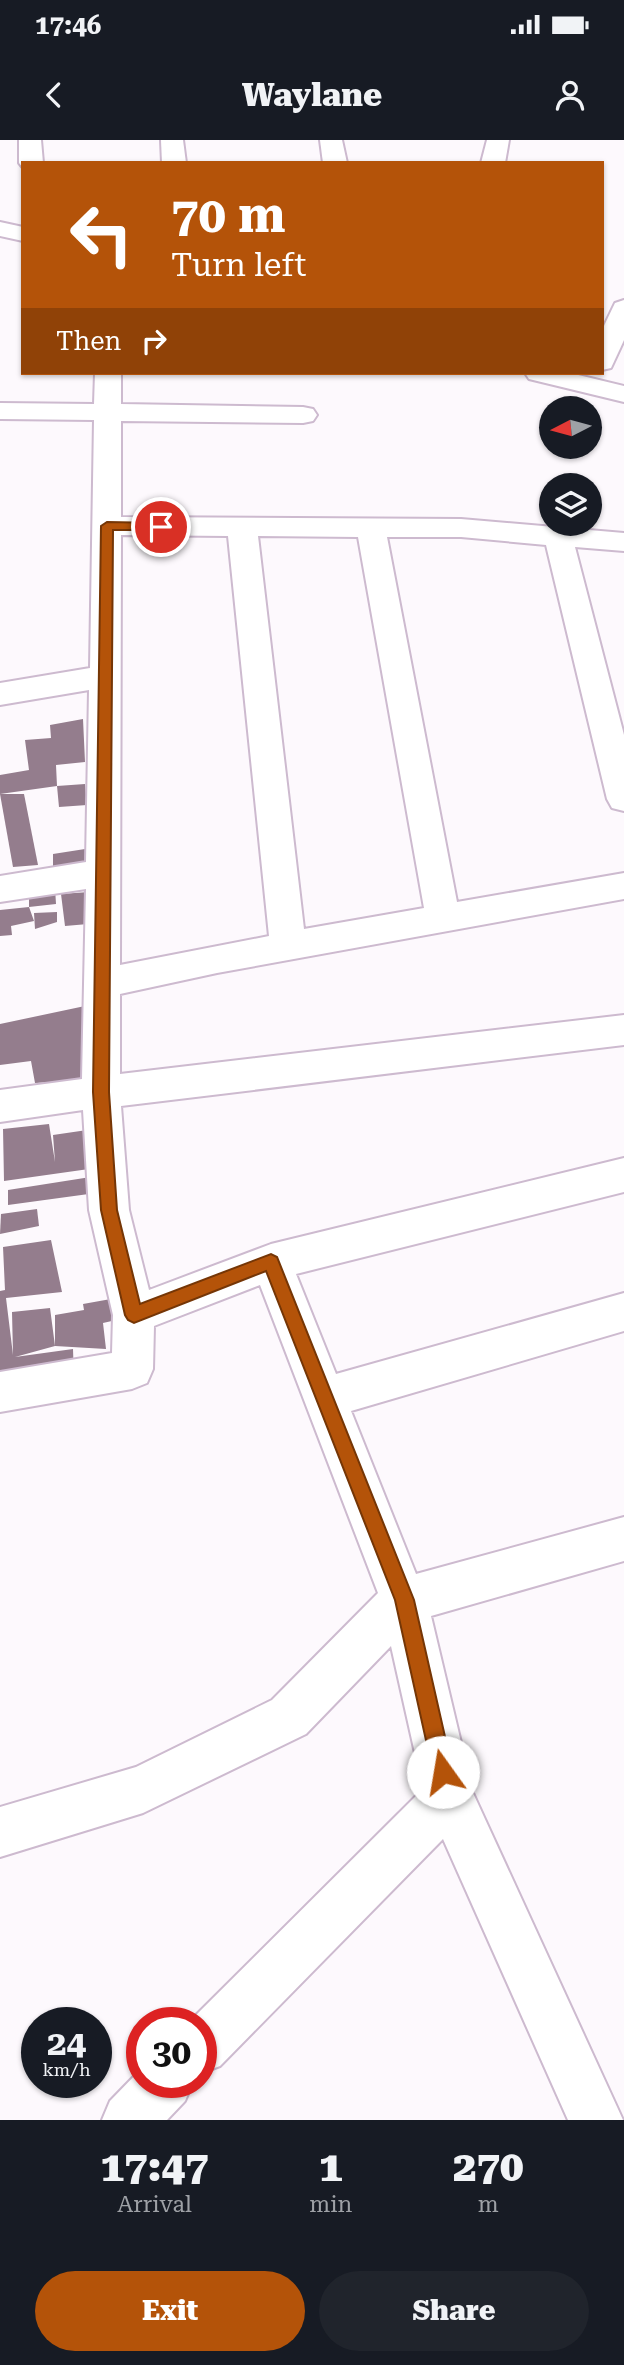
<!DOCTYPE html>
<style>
body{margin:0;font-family:"Roboto Serif",serif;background:#20242c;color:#f1f3f6;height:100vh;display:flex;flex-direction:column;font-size:26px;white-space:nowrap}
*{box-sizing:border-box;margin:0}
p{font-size:23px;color:#9ea1a6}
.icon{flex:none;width:38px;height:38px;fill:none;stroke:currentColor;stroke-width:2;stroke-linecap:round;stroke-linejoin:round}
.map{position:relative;height:1980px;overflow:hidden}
.panel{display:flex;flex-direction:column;background:#171b24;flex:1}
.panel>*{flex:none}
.hud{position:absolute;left:21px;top:21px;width:583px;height:214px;border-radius:0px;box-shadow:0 2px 5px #0004;background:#b45309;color:#fff;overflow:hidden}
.needle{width:46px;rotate:264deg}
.fabs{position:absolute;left:539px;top:256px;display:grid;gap:14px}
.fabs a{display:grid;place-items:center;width:63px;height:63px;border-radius:50%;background:#171b24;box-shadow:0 2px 5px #0004;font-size:35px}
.speed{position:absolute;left:21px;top:1867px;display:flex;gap:14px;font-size:35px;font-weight:700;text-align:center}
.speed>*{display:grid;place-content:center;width:91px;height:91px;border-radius:50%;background:#171b24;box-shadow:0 2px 5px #0004;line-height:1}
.speed small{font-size:18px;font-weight:400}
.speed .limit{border:10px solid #d22;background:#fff;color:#111}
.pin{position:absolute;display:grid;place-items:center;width:60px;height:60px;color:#fff;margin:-30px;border:4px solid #fff;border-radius:50%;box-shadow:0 2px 7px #0007}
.me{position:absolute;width:77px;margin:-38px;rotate:347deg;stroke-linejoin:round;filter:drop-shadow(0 0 5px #0008)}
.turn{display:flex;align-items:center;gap:24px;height:147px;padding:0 35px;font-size:32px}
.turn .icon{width:91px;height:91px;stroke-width:2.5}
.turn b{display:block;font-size:49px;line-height:60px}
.then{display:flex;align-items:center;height:66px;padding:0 35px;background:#0003;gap:14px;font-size:26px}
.eta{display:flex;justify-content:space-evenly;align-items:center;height:119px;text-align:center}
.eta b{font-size:42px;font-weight:800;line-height:49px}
.primary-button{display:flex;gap:14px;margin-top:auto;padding:14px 35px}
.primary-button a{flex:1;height:80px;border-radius:42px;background:#b45309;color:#fff;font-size:28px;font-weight:800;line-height:80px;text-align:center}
.primary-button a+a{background:#20242c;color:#f1f3f6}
.status{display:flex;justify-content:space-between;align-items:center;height:49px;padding:0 35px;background:#171b24;direction:ltr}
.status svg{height:19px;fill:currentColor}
header{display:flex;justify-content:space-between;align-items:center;height:91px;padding:0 35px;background:#171b24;font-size:32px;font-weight:800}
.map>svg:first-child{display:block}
.building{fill:#947d8d}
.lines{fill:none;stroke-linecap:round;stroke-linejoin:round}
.minor-casing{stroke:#cdbacf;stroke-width:4}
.secondary-casing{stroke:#cdbacf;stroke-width:4}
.minor{fill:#fff;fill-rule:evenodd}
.secondary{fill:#fff;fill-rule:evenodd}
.route{fill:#b45309;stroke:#753606;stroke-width:2}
</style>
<div class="status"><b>17:46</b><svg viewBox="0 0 49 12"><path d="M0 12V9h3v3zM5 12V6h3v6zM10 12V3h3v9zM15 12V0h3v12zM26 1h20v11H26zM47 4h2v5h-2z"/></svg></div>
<header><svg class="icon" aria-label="back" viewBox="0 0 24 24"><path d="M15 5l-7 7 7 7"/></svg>Waylane<svg class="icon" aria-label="person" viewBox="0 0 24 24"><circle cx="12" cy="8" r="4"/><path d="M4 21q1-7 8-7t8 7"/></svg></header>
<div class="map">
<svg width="624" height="1980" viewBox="0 0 624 1980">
<rect width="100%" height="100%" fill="#fdf9fd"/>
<g class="building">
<path d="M83,579L85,622L56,625L57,646L0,654V635L29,630L25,600L51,598L50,585Z"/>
<path d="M85,644L87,665L59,667L57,646Z"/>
<path d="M0,654H24L38,725L13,727Z"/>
<path d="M85,709L90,735L53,741V714Z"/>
<path d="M55,748L56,764L29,767V750Z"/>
<path d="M89,752L88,784L65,786L61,754Z"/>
<path d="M29,767L34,781L11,786L12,795L0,796V770Z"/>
<path d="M57,772V782L35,789L34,773Z"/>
<path d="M85,866L86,940L35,943L31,921L0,925V884Z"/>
<path d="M49,984L55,1022L53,995L94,989L96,1028L4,1041L3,989Z"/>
<path d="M97,1036L96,1053L8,1065V1050Z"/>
<path d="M37,1069L39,1086L0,1094L1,1074Z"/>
<path d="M51,1100L62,1152L6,1158L13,1215L12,1172L50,1168L55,1206L15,1217L73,1209L74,1239L0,1248V1151L5,1150L3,1107Z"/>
<path d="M122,1157L125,1178L103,1183L106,1209L55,1206V1175L84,1170L83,1164Z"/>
</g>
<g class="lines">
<defs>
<g id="minor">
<path d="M19,0H41L43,23H23V28L19,23Z"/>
<path d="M161,0H183L186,23H162Z"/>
<path d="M320,0H342L347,23H323Z"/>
<path d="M487,0H509L505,23H481Z"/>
<path d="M624,160V200L611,228L602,230V190L615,163Z"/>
<path d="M95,233H121V264L303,267L313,269L317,275L313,281L303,283L121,281V377L461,379L624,393V411L575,407L624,595V671L612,668L607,659L546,405L461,397H387L457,762L624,733V759L217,833L120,854V934L624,875V905L121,966L129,1070L149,1150L271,1104L624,1018V1052L296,1134L336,1234L624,1153V1191L351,1271L416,1434L624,1377V1421L431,1476L473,1653L623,1980H568L443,1699L220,1926L201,1933V1883H188L423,1649L391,1506L306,1594L143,1673L0,1717V1667L136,1627L272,1560L378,1453L260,1145L154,1186L153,1229L147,1243L132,1249L0,1272V1232L112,1213L113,1175L89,1070L83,970L0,982V950L82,939L86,749L0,762V736L86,722L89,550L0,565V543L90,528L94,280L0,279V263L94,264ZM121,395L228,396L269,796L120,825ZM258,396L358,397L424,768L304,789Z"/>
<path d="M142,1928V1942H193L185,1961L167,1980H102L110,1961Z"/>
</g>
<g id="secondary">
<path d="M0,82L23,87V101L0,96Z"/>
<path d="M525,233H570L624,246V262L529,239Z"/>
</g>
</defs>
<use href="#minor" class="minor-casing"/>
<use href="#secondary" class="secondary-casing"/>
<use href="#minor" class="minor"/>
<use href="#secondary" class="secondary"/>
</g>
<path class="route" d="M107,382L161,383L167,387L161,390H113L109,952L117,1070L140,1164L271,1114L277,1117L414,1460L453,1632L450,1639L443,1642L436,1639L433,1632L395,1460L266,1131L134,1183L128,1180L125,1175L101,1070L93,952L101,386Z"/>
</svg>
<div class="fabs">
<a><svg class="needle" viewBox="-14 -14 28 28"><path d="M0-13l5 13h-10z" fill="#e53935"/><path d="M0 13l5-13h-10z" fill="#9ea1a6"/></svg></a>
<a><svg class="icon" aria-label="layers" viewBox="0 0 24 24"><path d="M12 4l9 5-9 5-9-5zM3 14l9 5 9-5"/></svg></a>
</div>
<div class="speed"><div>24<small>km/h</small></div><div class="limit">30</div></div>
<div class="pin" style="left:161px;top:387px;background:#d93025"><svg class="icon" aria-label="arrive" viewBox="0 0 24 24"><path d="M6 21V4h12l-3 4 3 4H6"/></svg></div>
<svg class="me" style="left:443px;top:1632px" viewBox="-20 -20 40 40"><circle r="19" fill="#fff"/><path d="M0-13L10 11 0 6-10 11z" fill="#b45309"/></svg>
<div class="hud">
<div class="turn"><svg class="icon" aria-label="left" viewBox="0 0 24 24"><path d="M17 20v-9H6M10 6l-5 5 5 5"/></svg><div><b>70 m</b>Turn left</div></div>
<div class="then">Then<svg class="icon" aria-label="right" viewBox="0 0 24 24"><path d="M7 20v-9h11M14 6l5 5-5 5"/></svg></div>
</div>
</div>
<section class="panel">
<div class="eta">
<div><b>17:47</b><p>Arrival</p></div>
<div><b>1</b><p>min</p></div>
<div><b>270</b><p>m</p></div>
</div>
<div class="primary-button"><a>Exit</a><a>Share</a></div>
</section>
